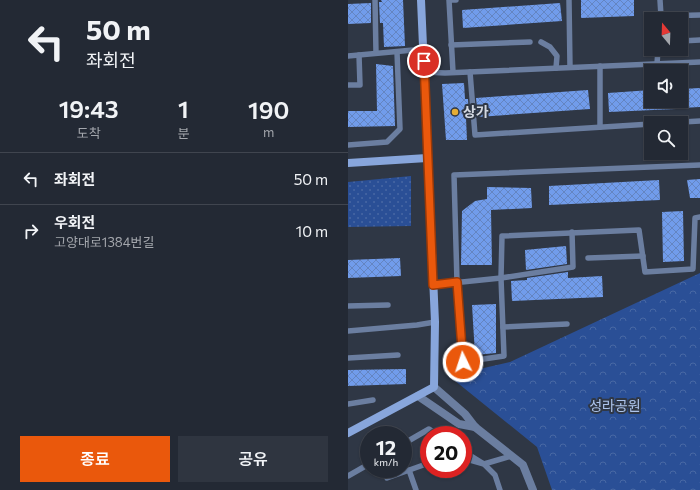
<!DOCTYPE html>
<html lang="ko">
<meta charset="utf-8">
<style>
body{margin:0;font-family:Commissioner,"Noto Sans KR",sans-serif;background:#2f3540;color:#f1f3f6;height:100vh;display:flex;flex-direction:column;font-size:15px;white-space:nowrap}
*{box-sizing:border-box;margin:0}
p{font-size:13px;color:#a3a6ac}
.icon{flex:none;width:22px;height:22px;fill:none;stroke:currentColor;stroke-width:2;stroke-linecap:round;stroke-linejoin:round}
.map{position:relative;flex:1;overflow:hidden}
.sheet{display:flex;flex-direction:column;background:#232934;width:348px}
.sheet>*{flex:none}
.hud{background:#232934;color:#f1f3f6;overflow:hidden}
.needle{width:26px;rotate:341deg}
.buttons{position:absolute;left:296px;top:12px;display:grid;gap:8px}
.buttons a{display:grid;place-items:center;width:44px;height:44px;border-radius:0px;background:#232934;box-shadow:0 1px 3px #0004,0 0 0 1px #40454f;font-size:20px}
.speed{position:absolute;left:12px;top:426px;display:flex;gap:8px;font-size:20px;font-weight:700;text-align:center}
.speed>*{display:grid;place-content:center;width:52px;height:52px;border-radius:50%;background:#232934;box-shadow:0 1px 3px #0004,0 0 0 1px #40454f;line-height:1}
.speed small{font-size:10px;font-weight:400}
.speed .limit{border:6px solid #d22;background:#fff;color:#111}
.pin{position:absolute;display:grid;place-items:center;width:34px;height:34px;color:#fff;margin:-17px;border:2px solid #fff;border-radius:50%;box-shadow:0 1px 4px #0007}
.me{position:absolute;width:44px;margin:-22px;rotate:356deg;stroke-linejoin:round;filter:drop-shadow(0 0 3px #0008)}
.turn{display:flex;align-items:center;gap:14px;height:84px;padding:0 20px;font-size:18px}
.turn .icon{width:52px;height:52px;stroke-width:2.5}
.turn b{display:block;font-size:28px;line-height:34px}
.eta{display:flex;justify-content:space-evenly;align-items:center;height:68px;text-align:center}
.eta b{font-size:24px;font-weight:600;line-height:28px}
.action{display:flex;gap:8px;margin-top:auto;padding:8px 20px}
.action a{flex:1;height:46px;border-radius:0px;background:#ea580c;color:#fff;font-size:16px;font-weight:600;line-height:46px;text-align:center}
.action a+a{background:#2f3540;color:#f1f3f6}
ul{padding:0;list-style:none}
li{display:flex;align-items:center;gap:12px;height:52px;padding:0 20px;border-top:1px solid #40454f}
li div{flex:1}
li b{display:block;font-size:15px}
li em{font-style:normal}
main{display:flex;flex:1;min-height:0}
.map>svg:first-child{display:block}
.grass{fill:url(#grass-dots)}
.forest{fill:url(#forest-crowns)}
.building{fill:url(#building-cross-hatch)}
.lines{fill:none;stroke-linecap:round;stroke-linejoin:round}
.lane{stroke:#6b7ea0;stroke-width:5.5}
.street{stroke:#6b7ea0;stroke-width:8}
.secondary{stroke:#88a6dc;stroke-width:8}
.route-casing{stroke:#983908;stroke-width:10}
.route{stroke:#ea580c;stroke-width:7}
.poi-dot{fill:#e5ad35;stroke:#2f3745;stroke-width:1.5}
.labels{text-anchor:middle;stroke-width:4;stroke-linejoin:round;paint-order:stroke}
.poi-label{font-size:14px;font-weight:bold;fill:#d3d8e1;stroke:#2f3745;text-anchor:start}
.park-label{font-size:14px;fill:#adc4ec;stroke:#2f3745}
</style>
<main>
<section class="sheet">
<div class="hud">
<div class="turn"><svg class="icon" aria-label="left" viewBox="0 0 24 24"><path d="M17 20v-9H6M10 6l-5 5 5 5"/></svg><div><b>50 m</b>좌회전</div></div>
</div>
<div class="eta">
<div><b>19:43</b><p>도착</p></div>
<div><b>1</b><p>분</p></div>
<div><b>190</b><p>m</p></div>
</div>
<ul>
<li><svg class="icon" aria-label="left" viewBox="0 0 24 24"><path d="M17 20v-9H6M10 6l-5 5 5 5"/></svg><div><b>좌회전</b></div><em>50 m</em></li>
<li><svg class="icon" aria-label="right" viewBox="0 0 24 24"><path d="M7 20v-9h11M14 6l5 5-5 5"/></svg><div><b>우회전</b><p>고양대로1384번길</p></div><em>10 m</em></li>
</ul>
<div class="action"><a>종료</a><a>공유</a></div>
</section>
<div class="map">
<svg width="352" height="490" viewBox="0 0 352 490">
<defs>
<pattern id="grass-dots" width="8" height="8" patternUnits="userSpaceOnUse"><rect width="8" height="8" fill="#2a4f96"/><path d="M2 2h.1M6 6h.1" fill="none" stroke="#4868a4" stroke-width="1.8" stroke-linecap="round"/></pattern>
<pattern id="forest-crowns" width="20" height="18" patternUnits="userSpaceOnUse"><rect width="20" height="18" fill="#2a4f96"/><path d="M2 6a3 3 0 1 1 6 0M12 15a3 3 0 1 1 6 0" fill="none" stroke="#4868a4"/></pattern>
<pattern id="building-cross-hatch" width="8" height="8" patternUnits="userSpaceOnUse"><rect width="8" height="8" fill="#719ceb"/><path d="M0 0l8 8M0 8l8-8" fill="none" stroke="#6485c1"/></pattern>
</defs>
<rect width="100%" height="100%" fill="#2f3745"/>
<path class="grass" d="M63,176V226L0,227V182Z"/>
<path class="forest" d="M352,273V490H204L189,447L101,376L162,362Z"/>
<g class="building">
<path d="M33,0H55L57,46L36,47L35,23H32L31,2H34Z"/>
<path d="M233,0H286V16L233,18Z"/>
<path d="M23,3V23L0,24V4Z"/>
<path d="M212,3L214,21L115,28L114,10Z"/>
<path d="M28,64L45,66L47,126L0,127V111H29Z"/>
<path d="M116,83L117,99H120L121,117L118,118L119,140H98L94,84Z"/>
<path d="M352,88V107L333,108V89Z"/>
<path d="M240,90L242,109L130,117L128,98Z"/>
<path d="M303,90V101H328V109L261,112L260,93Z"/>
<path d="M352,179V198H342L339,180Z"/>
<path d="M311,180L312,200L201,205V186Z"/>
<path d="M139,187L183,188L184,208L143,210L144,265H113L114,211L127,201L139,199Z"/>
<path d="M335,211L336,261L315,262L314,212Z"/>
<path d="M218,246L219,264L178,270L177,250Z"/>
<path d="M52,258L53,276L0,278V260Z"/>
<path d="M220,272V278L254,276L255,297L164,301L163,281L179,280V278Z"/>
<path d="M148,304V353L127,355L124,305Z"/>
<path d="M58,369V384L0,386V370Z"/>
</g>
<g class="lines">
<g class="lane">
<path d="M27,0L28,53"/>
<path d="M221,0L222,67"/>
<path d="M312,0L313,16L352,15"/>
<path d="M333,41L352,40"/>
<path d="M193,42L202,47L209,56L208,68"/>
<path d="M103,45L182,42"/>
<path d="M0,56L76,49"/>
<path d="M309,64L310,49"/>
<path d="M252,66V127"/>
<path d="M77,72L97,73L352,62"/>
<path d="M105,72L101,0H108"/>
<path d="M122,72L127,135L303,124"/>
<path d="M0,85H12L11,55"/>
<path d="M317,123L352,121"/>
<path d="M0,145L39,142L52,129L49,52"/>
<path d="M352,165L106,175L109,282L115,362L156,356L153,278L154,236L291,230L297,272L345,269L347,218L352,217"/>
<path d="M240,258L295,256"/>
<path d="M85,285L153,278L225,267L224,232"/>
<path d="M0,306L40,305"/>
<path d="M155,327L219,324"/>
<path d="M0,331L69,325L87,322"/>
<path d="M0,358L50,355"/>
<path d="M0,404L25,400"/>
<path d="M55,444L81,429L90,435"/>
<path d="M115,451L136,464L163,456"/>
<path d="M115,458L136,464L147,475L152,490"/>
<path d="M61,470L68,490"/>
<path d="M0,476L21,464"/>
<path d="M39,478L81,463"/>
</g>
<g class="street">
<path d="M86,387L117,414L127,427L175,465L185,490"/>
<path d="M70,396L111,424L127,427"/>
</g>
<g class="secondary">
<path d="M0,163L79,158"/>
<path d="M0,433L86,387L87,322L73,0"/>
</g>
</g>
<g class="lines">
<defs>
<path id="route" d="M76,61L85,285L109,282L115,362"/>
</defs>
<use href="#route" class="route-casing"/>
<use href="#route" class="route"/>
</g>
<circle class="poi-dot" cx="107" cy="112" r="4"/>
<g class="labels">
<g class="poi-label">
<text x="115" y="117">상가</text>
</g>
<g class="park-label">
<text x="267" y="411">성라공원</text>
</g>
</g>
</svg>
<div class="buttons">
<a><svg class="needle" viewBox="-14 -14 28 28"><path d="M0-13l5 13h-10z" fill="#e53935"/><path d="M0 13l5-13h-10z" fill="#a3a6ac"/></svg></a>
<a><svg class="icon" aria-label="sound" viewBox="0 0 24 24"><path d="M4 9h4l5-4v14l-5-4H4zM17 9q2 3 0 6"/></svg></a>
<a><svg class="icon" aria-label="search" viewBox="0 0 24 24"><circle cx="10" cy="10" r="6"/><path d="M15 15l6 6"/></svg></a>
</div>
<div class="speed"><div>12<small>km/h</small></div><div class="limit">20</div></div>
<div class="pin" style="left:76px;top:61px;background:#d93025"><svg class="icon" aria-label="arrive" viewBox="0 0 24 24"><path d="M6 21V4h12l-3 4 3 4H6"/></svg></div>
<svg class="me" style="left:115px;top:362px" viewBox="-20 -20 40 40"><circle r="17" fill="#ea580c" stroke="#fff" stroke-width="3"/><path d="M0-11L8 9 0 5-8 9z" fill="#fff"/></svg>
</div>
</main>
